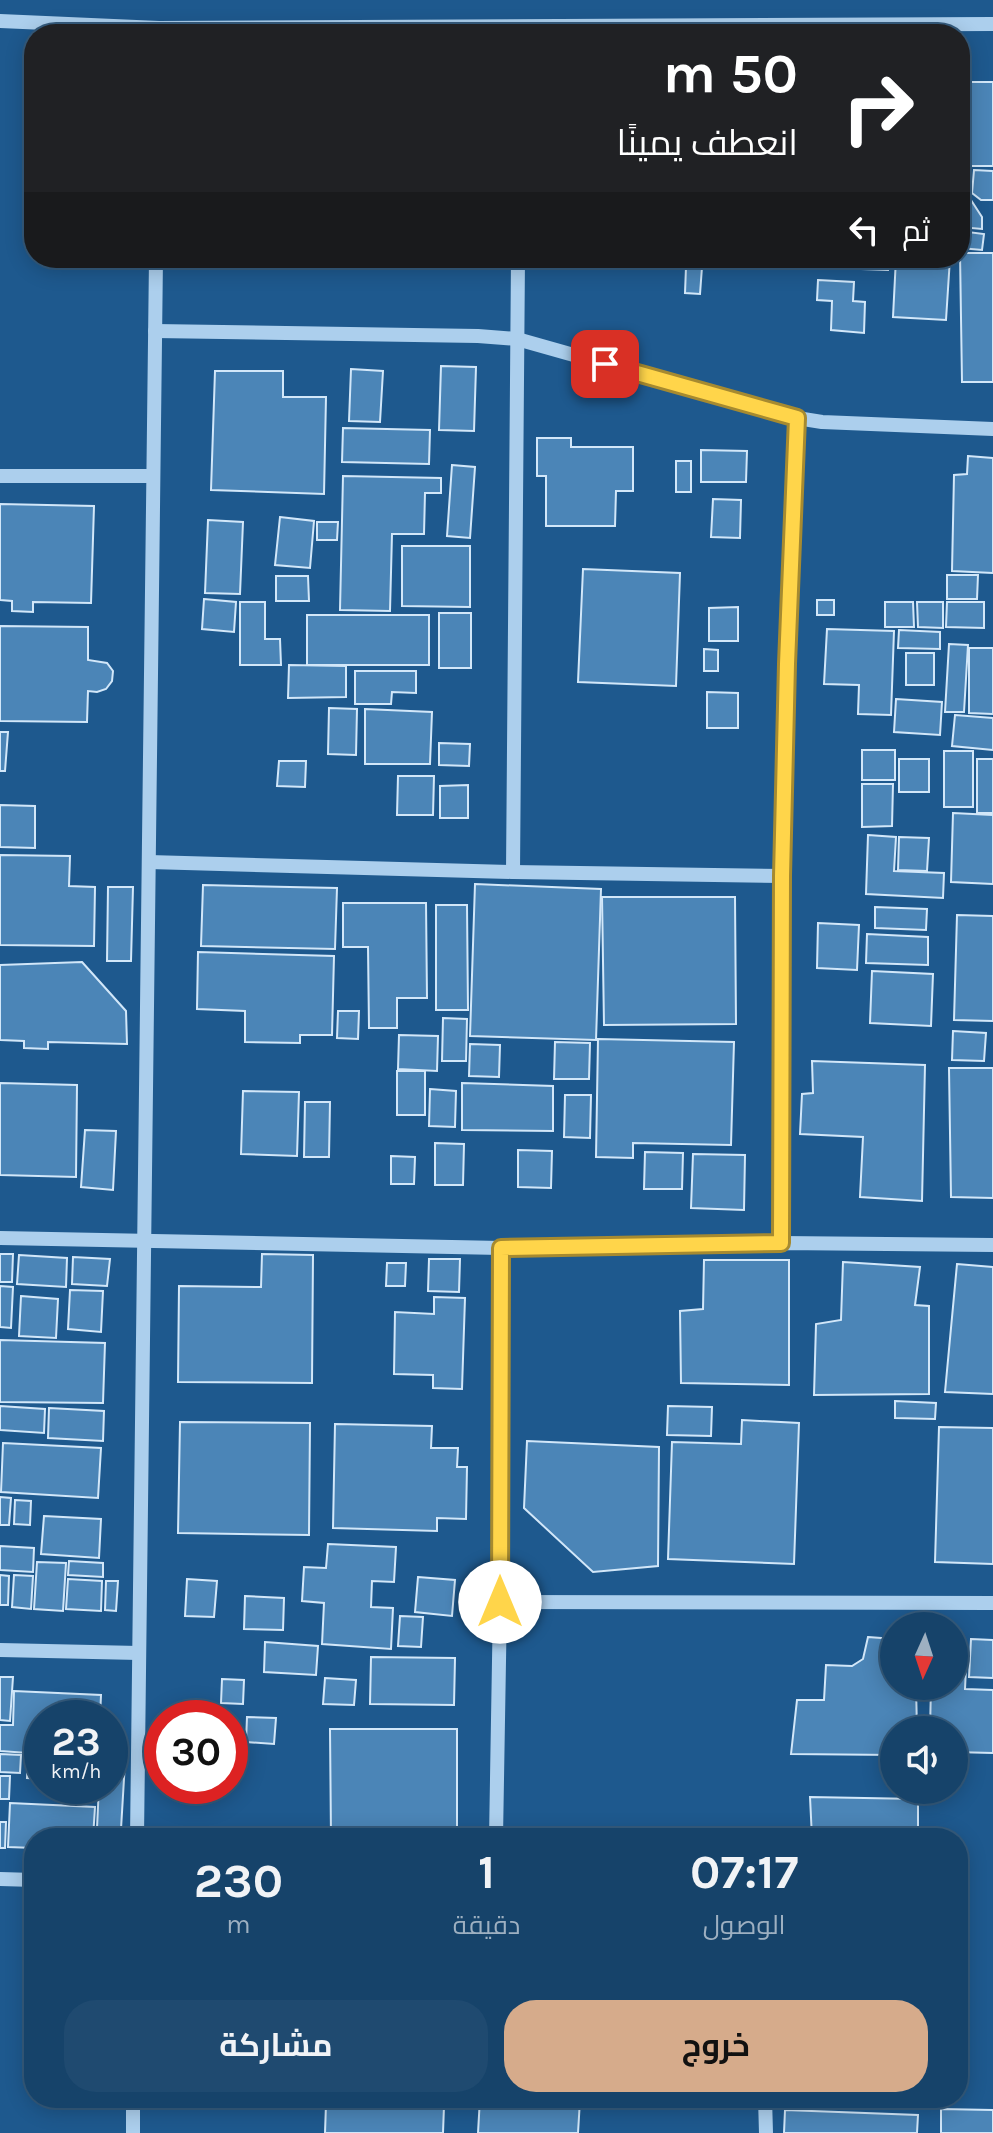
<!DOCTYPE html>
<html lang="ar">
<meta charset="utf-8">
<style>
body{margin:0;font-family:Karla,Cairo,sans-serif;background:#1f4a70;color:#f1f3f6;direction:rtl;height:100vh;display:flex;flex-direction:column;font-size:30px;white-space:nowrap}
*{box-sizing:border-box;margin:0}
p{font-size:26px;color:#9eb0c1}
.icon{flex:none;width:44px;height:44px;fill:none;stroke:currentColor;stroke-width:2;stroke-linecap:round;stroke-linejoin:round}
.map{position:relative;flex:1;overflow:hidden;direction:ltr}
.drawer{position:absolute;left:24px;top:1828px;width:944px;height:280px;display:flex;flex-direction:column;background:#16436a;border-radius:32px;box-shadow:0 4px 20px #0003,0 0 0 2px #355c7e;direction:rtl}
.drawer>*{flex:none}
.top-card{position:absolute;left:24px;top:24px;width:946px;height:244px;border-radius:32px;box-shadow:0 4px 20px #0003,0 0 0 2px #355c7e;direction:rtl;background:#202124;color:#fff;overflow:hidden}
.needle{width:52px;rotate:183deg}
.controls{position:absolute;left:880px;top:1612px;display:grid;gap:16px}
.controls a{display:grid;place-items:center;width:88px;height:88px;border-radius:50%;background:#16436a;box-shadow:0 4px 20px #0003,0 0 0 2px #355c7e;font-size:40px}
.speed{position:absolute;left:24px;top:1700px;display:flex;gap:16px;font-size:40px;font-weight:700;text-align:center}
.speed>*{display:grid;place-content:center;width:104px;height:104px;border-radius:50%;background:#16436a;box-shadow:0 4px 20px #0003,0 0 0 2px #355c7e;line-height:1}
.speed small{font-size:20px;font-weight:400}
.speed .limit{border:12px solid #d22;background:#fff;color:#111}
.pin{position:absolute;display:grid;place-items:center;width:68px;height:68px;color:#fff;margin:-34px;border-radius:16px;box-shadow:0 4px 12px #0006}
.me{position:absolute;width:88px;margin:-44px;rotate:0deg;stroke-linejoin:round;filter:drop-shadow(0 0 6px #0008)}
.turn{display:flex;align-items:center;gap:28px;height:168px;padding:0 40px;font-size:36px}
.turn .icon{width:104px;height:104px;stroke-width:2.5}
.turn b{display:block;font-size:56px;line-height:68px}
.then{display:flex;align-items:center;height:76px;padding:0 40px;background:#0003;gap:16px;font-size:30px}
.eta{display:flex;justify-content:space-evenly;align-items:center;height:136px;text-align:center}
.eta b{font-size:48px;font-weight:700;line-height:56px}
.primary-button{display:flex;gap:16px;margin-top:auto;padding:16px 40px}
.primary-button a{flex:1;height:92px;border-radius:32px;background:#d6ab8b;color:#111;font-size:32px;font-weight:700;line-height:92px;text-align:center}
.primary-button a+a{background:#1f4a70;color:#f1f3f6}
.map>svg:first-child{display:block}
.building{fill:#4b85b7;stroke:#d2e7f9;stroke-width:2}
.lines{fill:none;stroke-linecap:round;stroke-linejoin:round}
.minor{stroke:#accfed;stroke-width:14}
.route-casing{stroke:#a68a30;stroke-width:20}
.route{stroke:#ffd54a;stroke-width:14}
</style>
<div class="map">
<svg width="993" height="2133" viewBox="0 0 993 2133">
<rect width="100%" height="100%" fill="#1e598e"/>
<g class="building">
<path d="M961,82H993V166H962Z"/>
<path d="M974,170L993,171V200H981L972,193Z"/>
<path d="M960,172H963L970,184L969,197L982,217V229L960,227Z"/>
<path d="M960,231L984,234L982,250L960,248Z"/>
<path d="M960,253H993V382H962Z"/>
<path d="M812,258H826V264H818Z"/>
<path d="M863,258H889L888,270L862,269Z"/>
<path d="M896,258H950L946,320L893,317Z"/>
<path d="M686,267H702L700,294L685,293Z"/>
<path d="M818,280L854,282L853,301L865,302L864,333L831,330L832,301L817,300Z"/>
<path d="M441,366L476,367L474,431L439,430Z"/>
<path d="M351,369L383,371L380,422L349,421Z"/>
<path d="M215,371H283V397H326L324,494L211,490Z"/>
<path d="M343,428L430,430L429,464L342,462Z"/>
<path d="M537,438H571V447H633V491H616L615,526H546V476H537Z"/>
<path d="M701,450L747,451L746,482H701Z"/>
<path d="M968,456L993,458V573L952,571L954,475L967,474Z"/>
<rect x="676" y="461" width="15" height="31"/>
<path d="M452,465L475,467L470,538L447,536Z"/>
<path d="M343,476L441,478V493H425L424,534H392L390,611L340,610Z"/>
<path d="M713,499L741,500L740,538L711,537Z"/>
<path d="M0,504L94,506L91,603L33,602V612L12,611V601L0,600Z"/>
<path d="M280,517L314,521L310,568L275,565Z"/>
<path d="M208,520L243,522L240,594L205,593Z"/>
<path d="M317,522H338L337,540H317Z"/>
<path d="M402,546H470V607L402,606Z"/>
<path d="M583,569L680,573L676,686L578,682Z"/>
<path d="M947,575H978L977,599H947Z"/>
<path d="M276,576H308L309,601H276Z"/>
<path d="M204,599L236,602L234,632L202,629Z"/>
<rect x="817" y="600" width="17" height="15"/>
<path d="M240,602H265V639H280L281,665H240Z"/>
<path d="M885,602H913L914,627H885Z"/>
<path d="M917,602H943V628L918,627Z"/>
<path d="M947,602H984V628L946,627Z"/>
<path d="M738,607V641H709V608Z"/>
<rect x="439" y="613" width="32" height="55"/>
<rect x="307" y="615" width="122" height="50"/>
<path d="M0,626L88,627V660L107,663L113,671L112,681L106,689L97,692L88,691L87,722L0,721Z"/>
<path d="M827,629L894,631L891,715L858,714L859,685L824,684Z"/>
<path d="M899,630L940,632V649L898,648Z"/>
<path d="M949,644L968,645L964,712H945Z"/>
<path d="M969,648H993V714L969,713Z"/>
<path d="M704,649L718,650V671H704Z"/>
<rect x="906" y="653" width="28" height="32"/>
<path d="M289,665L346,666V697L288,698Z"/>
<path d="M355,671H416V693L392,692L391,704H355Z"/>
<path d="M707,692L738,693V728H707Z"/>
<path d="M896,699L942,702L940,735L894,732Z"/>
<path d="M329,708L357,709L356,755L328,754Z"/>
<path d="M365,709L432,712L430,764H365Z"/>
<path d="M955,715L993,718V750L952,746Z"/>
<path d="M0,732H8L5,771H0Z"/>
<path d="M439,743L470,744L469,766L439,765Z"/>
<rect x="862" y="750" width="33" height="30"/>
<rect x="944" y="751" width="29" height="56"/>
<rect x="899" y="759" width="30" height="33"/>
<rect x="977" y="759" width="16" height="54"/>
<path d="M279,761H306L305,787L277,786Z"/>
<path d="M398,776H434L433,815H397Z"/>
<path d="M862,784H893L892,826L862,827Z"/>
<path d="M468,785V818H440V786Z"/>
<path d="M0,805L35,806V848L0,847Z"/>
<path d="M953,813L993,815V884L951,882Z"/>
<path d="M868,835L896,837L894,871L944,873L943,898L866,894Z"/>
<path d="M899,837L929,838L927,871L898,870Z"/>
<path d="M0,855L70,856L69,886L95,887L94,946L0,945Z"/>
<path d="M475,884L601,889L596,1040L470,1036Z"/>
<path d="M203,885L337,888L335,949L201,946Z"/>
<path d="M108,887H133L131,961H107Z"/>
<path d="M602,897H735L736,1024L604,1025Z"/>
<path d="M343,903H426L427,998H397V1028H369L368,947H343Z"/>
<path d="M436,905H467L468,1010H436Z"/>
<path d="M875,907L927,909L926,930L875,928Z"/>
<path d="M957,915L993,916V1021L954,1020Z"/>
<path d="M818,923L859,925L857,970L817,968Z"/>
<path d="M867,934L928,937V965L866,963Z"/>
<path d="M198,952L334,956L332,1035H300V1043L245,1042V1011L197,1009Z"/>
<path d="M82,962L126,1011L127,1044L48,1042V1049L24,1048V1041L0,1040V965Z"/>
<path d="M872,971L933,974L931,1026L870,1023Z"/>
<path d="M338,1011H359L358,1039L337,1038Z"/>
<path d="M443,1018L467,1019L466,1061H442Z"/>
<path d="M953,1031L986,1033L984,1061L952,1060Z"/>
<path d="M399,1035L438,1036L437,1071L398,1069Z"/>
<path d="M598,1039L734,1042L731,1145L633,1143V1158L596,1157Z"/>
<path d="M555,1042L590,1043L589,1079H554Z"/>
<path d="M470,1044L500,1045L499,1077L469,1076Z"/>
<path d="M812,1061L925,1065L922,1201L860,1197L863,1137L800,1134L802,1094L813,1093Z"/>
<path d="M949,1068H993V1198L951,1197Z"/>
<rect x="397" y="1071" width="28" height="44"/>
<path d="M0,1083L77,1085L76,1177L0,1175Z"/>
<path d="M462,1083L553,1086V1131L462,1130Z"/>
<path d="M430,1089L456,1091L455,1127L429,1126Z"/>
<path d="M243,1091L299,1092L297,1156L241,1154Z"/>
<path d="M565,1095H591L590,1138L564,1137Z"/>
<path d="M305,1102H330L329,1157H304Z"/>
<path d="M85,1130L116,1131L113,1190L81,1187Z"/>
<path d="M435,1143L464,1144L463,1185H435Z"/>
<path d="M518,1150L552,1151L551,1188L518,1187Z"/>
<path d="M645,1152L683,1153L682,1189H644Z"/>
<path d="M693,1154L745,1155L744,1210L691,1208Z"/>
<path d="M391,1156L415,1157L414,1184H391Z"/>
<path d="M0,1254H13L12,1282H0Z"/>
<path d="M262,1254L313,1255L312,1383L178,1382L179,1286L261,1287Z"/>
<path d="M19,1255L67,1258L66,1287L17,1284Z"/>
<path d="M73,1257L110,1259L107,1286L72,1284Z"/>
<path d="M429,1259H460L459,1292L428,1291Z"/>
<path d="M704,1260H789V1385L681,1383L680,1311L703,1309Z"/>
<path d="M843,1262L920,1267L915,1305L929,1306V1394L814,1395L816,1324L841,1320Z"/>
<path d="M387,1263H406L405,1286H386Z"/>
<path d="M957,1264L993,1267V1394L945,1392Z"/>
<path d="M0,1286L13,1287L11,1328L0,1327Z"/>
<path d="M70,1290L103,1291L101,1332L68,1329Z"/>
<path d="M21,1296L58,1299L56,1338L19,1336Z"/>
<path d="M434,1297L465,1298L462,1389L433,1388V1375L394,1374L395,1312L434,1314Z"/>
<path d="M0,1340L105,1343L103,1403L0,1402Z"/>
<path d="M895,1401L936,1403L935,1419L895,1418Z"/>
<path d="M0,1406L45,1409L44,1433L0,1430Z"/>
<path d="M668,1406L712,1407L711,1436L667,1435Z"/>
<path d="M49,1408L104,1411L103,1441L48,1438Z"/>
<path d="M742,1420L799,1423L794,1564L668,1559L672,1442L741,1444Z"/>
<path d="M180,1422L310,1423L309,1535L178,1533Z"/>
<path d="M335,1424L432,1426L431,1448H458L457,1467H467L466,1519L437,1518V1531L333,1528Z"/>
<path d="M939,1427L993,1428V1564L935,1562Z"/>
<path d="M527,1441L659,1447L658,1566L593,1572L524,1508Z"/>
<path d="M3,1443L101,1448L98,1498L1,1492Z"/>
<path d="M0,1497L11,1498L9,1525H0Z"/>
<path d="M15,1500L31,1501L30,1525L14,1524Z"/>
<path d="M44,1516L101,1519L99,1558L41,1554Z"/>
<path d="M328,1544L396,1547L394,1582L372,1581L371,1607L393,1608L391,1649L322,1644L324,1603L302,1601L304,1567L326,1568Z"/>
<path d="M0,1546L34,1548L33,1572L0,1570Z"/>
<path d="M69,1561L103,1563V1577L68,1575Z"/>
<path d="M37,1562L66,1563L63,1611L34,1609Z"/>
<path d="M0,1575L9,1576L8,1605H0Z"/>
<path d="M14,1575L33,1576L31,1609L12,1607Z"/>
<path d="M418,1577L455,1580L452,1616L415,1612Z"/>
<path d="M68,1579L102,1581L101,1611L66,1609Z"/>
<path d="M187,1579L217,1581L214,1617L185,1616Z"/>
<path d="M106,1581H118L116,1611L105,1610Z"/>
<path d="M245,1596L284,1598L283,1630L244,1629Z"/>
<path d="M400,1616L423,1617L421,1647L398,1646Z"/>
<path d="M868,1637L894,1639V1686H916L917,1730H894V1755L791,1754L797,1700H824L826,1665L852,1666L863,1659Z"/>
<path d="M971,1639L993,1640V1678L969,1677Z"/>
<path d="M265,1642L318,1646L316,1675L264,1672Z"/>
<path d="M954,1645L967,1646L965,1689L993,1690V1753L954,1752V1730H930L931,1686H954Z"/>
<path d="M371,1657L455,1658L454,1705L370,1704Z"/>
<path d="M0,1677H13L10,1721L0,1720Z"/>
<path d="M325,1678L356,1680L354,1705L323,1704Z"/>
<path d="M222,1679L244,1680L243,1704L221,1703Z"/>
<path d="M14,1691L101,1695L100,1718H42V1754L0,1751V1725H13Z"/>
<path d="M247,1717L276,1718L274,1744L246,1742Z"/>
<path d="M330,1729H457V1838H331Z"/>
<path d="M0,1754L21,1755L20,1773L0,1772Z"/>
<path d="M28,1759L42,1760V1779L27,1778Z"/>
<path d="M110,1762H125L121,1829L97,1828L99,1786H110Z"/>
<path d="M0,1776H10L9,1799H0Z"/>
<path d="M810,1797L918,1799V1838H812Z"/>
<path d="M10,1803L95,1807L93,1838H34V1848L8,1847Z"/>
<path d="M0,1822H6L5,1848H0Z"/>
<path d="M480,2098L580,2100L578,2133H478Z"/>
<path d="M326,2104L444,2106L443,2133H325Z"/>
<path d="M941,2109L993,2110V2133H941Z"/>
<path d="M785,2110L918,2115L917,2133H784Z"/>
</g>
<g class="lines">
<g class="minor">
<path d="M0,21L159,28L993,24"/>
<path d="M155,331L478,336L517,339L797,418L787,664L782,876L781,1243"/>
<path d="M797,418L822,422L993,429"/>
<path d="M0,476H153"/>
<path d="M149,862L513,872L782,876"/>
<path d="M513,872L518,258"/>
<path d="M0,1238L501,1248L781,1243L993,1245"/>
<path d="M500,1602L993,1603"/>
<path d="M0,1650L139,1653"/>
<path d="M137,1838L156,258"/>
<path d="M496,1838L500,1602L501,1248"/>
<path d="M0,1879L34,1880"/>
<path d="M765,2098L766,2133"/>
<path d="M133,2133V2098"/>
</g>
</g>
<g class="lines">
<defs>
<path id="route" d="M500,1602L501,1248L781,1243L782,876L787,664L797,418L605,364"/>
</defs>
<use href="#route" class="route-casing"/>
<use href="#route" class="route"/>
</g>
</svg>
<div class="controls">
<a><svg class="needle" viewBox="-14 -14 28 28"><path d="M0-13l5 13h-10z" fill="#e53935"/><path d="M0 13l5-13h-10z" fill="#9eb0c1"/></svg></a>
<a><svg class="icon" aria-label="sound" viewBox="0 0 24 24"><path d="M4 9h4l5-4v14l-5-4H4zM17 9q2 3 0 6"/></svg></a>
</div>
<div class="speed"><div>23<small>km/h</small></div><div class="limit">30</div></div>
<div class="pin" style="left:605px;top:364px;background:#d93025"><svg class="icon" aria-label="arrive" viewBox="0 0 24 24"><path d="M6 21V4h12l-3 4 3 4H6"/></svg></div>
<svg class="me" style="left:500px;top:1602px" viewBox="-20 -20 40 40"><circle r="19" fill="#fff"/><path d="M0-13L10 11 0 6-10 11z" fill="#ffd54a"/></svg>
<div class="top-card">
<div class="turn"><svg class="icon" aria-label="right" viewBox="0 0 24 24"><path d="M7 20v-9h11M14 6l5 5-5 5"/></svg><div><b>50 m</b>انعطف يمينًا</div></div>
<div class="then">ثم<svg class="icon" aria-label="left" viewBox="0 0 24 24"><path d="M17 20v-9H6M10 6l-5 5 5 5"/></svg></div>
</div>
<section class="drawer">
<div class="eta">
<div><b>07:17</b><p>الوصول</p></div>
<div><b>1</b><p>دقيقة</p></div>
<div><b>230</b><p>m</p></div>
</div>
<div class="primary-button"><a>خروج</a><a>مشاركة</a></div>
</section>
</div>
